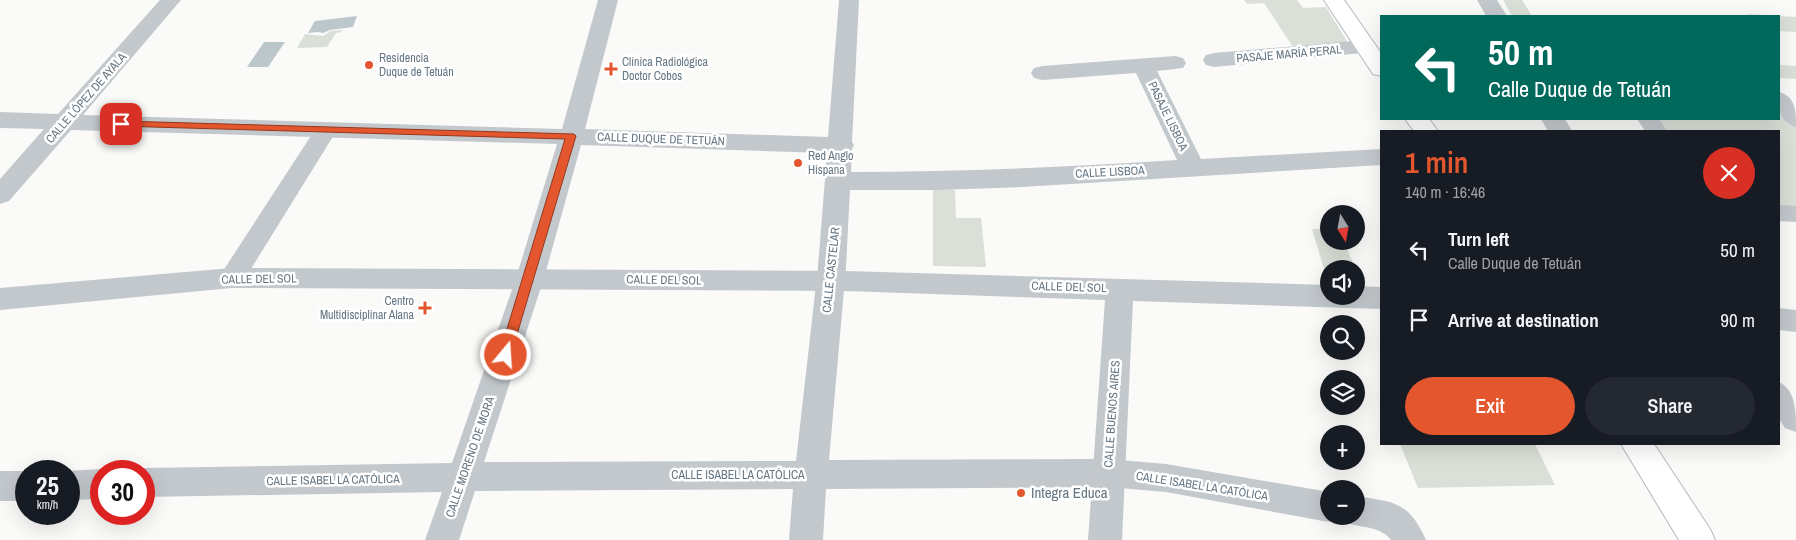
<!DOCTYPE html>
<meta charset="utf-8">
<style>
body{margin:0;font-family:"Archivo Narrow",sans-serif;background:#242831;color:#f1f3f6;height:100vh;display:flex;flex-direction:column;font-size:19px;white-space:nowrap}
*{box-sizing:border-box;margin:0}
p{font-size:16px;color:#9ea1a6}
.icon{flex:none;width:28px;height:28px;fill:none;stroke:currentColor;stroke-width:2;stroke-linecap:round;stroke-linejoin:round}
.map{position:relative;flex:1;overflow:hidden}
.drawer{position:absolute;left:1380px;top:130px;width:400px;height:315px;display:flex;flex-direction:column;background:#171b24;border-radius:0px;box-shadow:0 5px 20px #0002}
.drawer>*{flex:none}
.hud{position:absolute;left:1380px;top:15px;width:400px;height:105px;border-radius:0px;box-shadow:0 5px 20px #0002;background:#00695c;color:#fff;overflow:hidden}
.needle{width:32px;rotate:169deg}
.fabs{position:absolute;left:1320px;top:205px;display:grid;gap:10px}
.fabs a{display:grid;place-items:center;width:45px;height:45px;border-radius:50%;background:#171b24;box-shadow:0 5px 20px #0002;font-size:25px}
.speed{position:absolute;left:15px;top:460px;display:flex;gap:10px;font-size:25px;font-weight:700;text-align:center}
.speed>*{display:grid;place-content:center;width:65px;height:65px;border-radius:50%;background:#171b24;box-shadow:0 5px 20px #0002;line-height:1}
.speed small{font-size:12px;font-weight:400}
.speed .limit{border:8px solid #d22;background:#fff;color:#111}
.pin{position:absolute;display:grid;place-items:center;width:42px;height:42px;color:#fff;margin:-21px;border-radius:10px;box-shadow:0 2px 8px #0006}
.me{position:absolute;width:55px;margin:-28px;rotate:18deg;stroke-linejoin:round;filter:drop-shadow(0 0 4px #0008)}
.turn{display:flex;align-items:center;gap:18px;height:105px;padding:0 25px;font-size:22px}
.turn .icon{width:65px;height:65px;stroke-width:2.5}
.turn b{display:block;font-size:35px;line-height:42px}
.round{display:grid;place-items:center;flex:none;width:52px;height:52px;border-radius:26px;background:#242831}
.summary{display:flex;align-items:center;justify-content:space-between;height:85px;padding:0 25px}
h1{font-size:30px;font-weight:600;line-height:38px;color:#e4572e}
.action{display:flex;gap:10px;margin-top:auto;padding:10px 25px}
.action a{flex:1;height:58px;border-radius:30px;background:#e4572e;color:#fff;font-size:20px;font-weight:600;line-height:58px;text-align:center}
.action a+a{background:#242831;color:#f1f3f6}
ul{padding:0;list-style:none}
li{display:flex;align-items:center;gap:15px;height:70px;padding:0 25px}
li div{flex:1}
li b{display:block;font-size:19px}
li em{font-style:normal}
.map>svg:first-child{display:block}
.green{fill:#dadfd7}
.water{fill:#bbc7cb}
.lines{fill:none;stroke-linecap:round;stroke-linejoin:round}
.secondary-casing{stroke:#b3babf;stroke-width:2}
.pedestrian{fill:#c3c8cc;fill-rule:evenodd}
.minor{fill:#c3c8cc;fill-rule:evenodd}
.tertiary{fill:#c3c8cc;fill-rule:evenodd}
.secondary{fill:#fff;fill-rule:evenodd}
.route{fill:#e4572e;stroke:#94391e}
.poi-dot{fill:#e4572e;stroke:#fff;stroke-width:2}
.labels{text-anchor:middle;stroke-width:5;stroke-linejoin:round;paint-order:stroke}
.street-label{font-size:12px;fill:#657683;stroke:#fff}
.poi-label{font-size:12px;fill:#657683;stroke:#fff;text-anchor:start}
.near-poi-label{font-size:15px;fill:#657683;stroke:#fff;text-anchor:start}
</style>
<div class="map">
<svg width="1796" height="540" viewBox="0 0 1796 540">
<rect width="100%" height="100%" fill="#fafaf8"/>
<g class="green">
<path d="M1244,0H1297L1303,8L1326,7L1348,43L1293,47L1264,3L1247,4Z"/>
<path d="M1503,0H1522L1532,16H1512Z"/>
<path d="M1748,14L1796,17V32L1779,31V16H1750Z"/>
<path d="M343,30L341,32L336,33L327,47L297,48L305,34L323,36L331,31Z"/>
<path d="M1779,65L1796,66V79L1779,78Z"/>
<path d="M1779,99L1796,121V214L1779,213V131H1656L1648,119H1779Z"/>
<path d="M933,189L955,190L956,218H981L986,267L933,266Z"/>
<path d="M1312,229H1329V241H1343L1356,269H1329L1327,279Z"/>
<path d="M1400,444H1535L1555,485L1418,488Z"/>
</g>
<g class="water">
<path d="M357,16L353,27L330,30L323,33L318,32L308,33L315,21Z"/>
<path d="M264,42H285L268,67H247Z"/>
</g>
<g class="lines">
<defs>
<g id="secondary">
<path d="M1324,0H1344L1381,53V76L1373,74Z"/>
<path d="M1405,119H1429L1438,131H1414Z"/>
<path d="M1621,444H1654L1710,529L1715,540H1679Z"/>
</g>
</defs>
<use href="#secondary" class="secondary-casing"/>
<g class="pedestrian">
<path d="M1779,92C1796,97 1796,111 1796,127C1779,122 1778,108 1779,92Z"/>
<path d="M1637,119H1659L1667,131H1645Z"/>
<path d="M326,123L334,125L337,130L241,285L232,287L223,285L219,278L223,271L318,125Z"/>
<path d="M1779,205L1796,206V222L1779,221Z"/>
</g>
<g class="minor">
<path d="M160,0H181L83,115L562,129L598,0H618L585,129L828,137L839,0H859L852,142L854,145L852,149L851,172C960,172 1068,167 1177,160L1136,73L1042,80L1034,78L1031,73L1034,68L1042,66L1175,56L1183,58L1186,63L1183,68L1157,71L1201,159L1381,149V165L1022,187L938,190H850L846,267L829,460L1108,459L1166,464L1329,492V516H1341L1329,522L1166,492L1108,487L826,489L823,540H789L793,489L475,491L459,540H425L442,492L144,497V471H136L144,468L452,463L516,278L557,144L71,130L9,201L0,204V179L44,129L0,128V112L58,114ZM581,145L827,153L818,267L796,461L484,462L544,278Z"/>
<path d="M1477,0H1497L1507,16H1486Z"/>
<path d="M1365,40L1373,42L1376,47L1373,52L1214,67L1206,65L1203,60L1206,55L1214,53Z"/>
<path d="M1541,119H1565L1572,131H1548Z"/>
<path d="M1779,382C1796,391 1796,410 1796,432L1785,428L1779,419Z"/>
<path d="M101,469L106,471H101V499L69,500V471H67Z"/>
<rect x="0" y="471" width="26" height="30"/>
<path d="M1356,496C1395,502 1409,502 1426,540H1391C1381,526 1360,528 1344,522L1342,516H1356Z"/>
</g>
<g class="tertiary">
<path d="M232,268L846,271L1329,285V296H1356V286L1381,287V309L1133,301L1122,540H1088L1105,300L846,291L232,288L0,310V288Z"/>
<path d="M1779,308L1796,310V332L1779,330Z"/>
</g>
<use href="#secondary" class="secondary"/>
</g>
<path class="route" d="M121,121L574,134L576,136L510,358H501L499,355L565,139L117,126L116,124Z"/>
<g class="poi-dot">
<circle cx="369" cy="65" r="5"/>
<path d="M608.5 61.5h5v5h5v5h-5v5h-5v-5h-5v-5h5z"/>
<circle cx="798" cy="163" r="5"/>
<path d="M422.5 300.5h5v5h5v5h-5v5h-5v-5h-5v-5h5z"/>
<circle cx="1021" cy="493" r="5"/>
</g>
<g class="labels">
<g class="street-label">
<text transform="translate(1289 54) rotate(-5)" y="4">PASAJE MARÍA PERAL</text>
<text transform="translate(86 98) rotate(-49)" y="4">CALLE LÓPEZ DE AYALA</text>
<text transform="translate(1168 116) rotate(64)" y="4">PASAJE LISBOA</text>
<text transform="translate(661 139) rotate(2)" y="4">CALLE DUQUE DE TETUÁN</text>
<text transform="translate(1110 172) rotate(-3)" y="4">CALLE LISBOA</text>
<text transform="translate(831 270) rotate(-84)" y="4">CALLE CASTELAR</text>
<text transform="translate(259 279) rotate(-1)" y="4">CALLE DEL SOL</text>
<text transform="translate(664 280) rotate(1)" y="4">CALLE DEL SOL</text>
<text transform="translate(1069 287) rotate(2)" y="4">CALLE DEL SOL</text>
<text transform="translate(1112 414) rotate(-86)" y="4">CALLE BUENOS AIRES</text>
<text transform="translate(470 457) rotate(-71)" y="4">CALLE MORENO DE MORA</text>
<text x="738" y="479">CALLE ISABEL LA CATÓLICA</text>
<text transform="translate(333 480) rotate(-1)" y="4">CALLE ISABEL LA CATÓLICA</text>
<text transform="translate(1202 486) rotate(9)" y="4">CALLE ISABEL LA CATÓLICA</text>
</g>
<g class="poi-label">
<text x="379" y="62">Residencia<tspan x="379" dy="14">Duque de Tetuán</tspan></text>
<text x="622" y="66">Clínica Radiológica<tspan x="622" dy="14">Doctor Cobos</tspan></text>
<text x="808" y="160">Red Anglo<tspan x="808" dy="14">Hispana</tspan></text>
<text x="414" y="305" text-anchor="end">Centro<tspan x="414" dy="14">Multidisciplinar Alana</tspan></text>
</g>
<g class="near-poi-label">
<text x="1031" y="498">Integra Educa</text>
</g>
</g>
</svg>
<div class="fabs">
<a><svg class="needle" viewBox="-14 -14 28 28"><path d="M0-13l5 13h-10z" fill="#e53935"/><path d="M0 13l5-13h-10z" fill="#9ea1a6"/></svg></a>
<a><svg class="icon" aria-label="sound" viewBox="0 0 24 24"><path d="M4 9h4l5-4v14l-5-4H4zM17 9q2 3 0 6"/></svg></a>
<a><svg class="icon" aria-label="search" viewBox="0 0 24 24"><circle cx="10" cy="10" r="6"/><path d="M15 15l6 6"/></svg></a>
<a><svg class="icon" aria-label="layers" viewBox="0 0 24 24"><path d="M12 4l9 5-9 5-9-5zM3 14l9 5 9-5"/></svg></a>
<a>+</a>
<a>−</a>
</div>
<div class="speed"><div>25<small>km/h</small></div><div class="limit">30</div></div>
<div class="pin" style="left:121px;top:124px;background:#d93025"><svg class="icon" aria-label="arrive" viewBox="0 0 24 24"><path d="M6 21V4h12l-3 4 3 4H6"/></svg></div>
<svg class="me" style="left:506px;top:355px" viewBox="-20 -20 40 40"><circle r="17" fill="#e4572e" stroke="#fff" stroke-width="3"/><path d="M0-11L8 9 0 5-8 9z" fill="#fff"/></svg>
<div class="hud">
<div class="turn"><svg class="icon" aria-label="left" viewBox="0 0 24 24"><path d="M17 20v-9H6M10 6l-5 5 5 5"/></svg><div><b>50 m</b>Calle Duque de Tetuán</div></div>
</div>
<section class="drawer">
<div class="summary"><div><h1>1 min</h1><p>140 m · 16:46</p></div><a class="round" style="background:#d93025;color:#fff"><svg class="icon" aria-label="close" viewBox="0 0 24 24"><path d="M6 6l12 12M18 6L6 18"/></svg></a></div>
<ul>
<li><svg class="icon" aria-label="left" viewBox="0 0 24 24"><path d="M17 20v-9H6M10 6l-5 5 5 5"/></svg><div><b>Turn left</b><p>Calle Duque de Tetuán</p></div><em>50 m</em></li>
<li><svg class="icon" aria-label="arrive" viewBox="0 0 24 24"><path d="M6 21V4h12l-3 4 3 4H6"/></svg><div><b>Arrive at destination</b></div><em>90 m</em></li>
</ul>
<div class="action"><a>Exit</a><a>Share</a></div>
</section>
</div>
